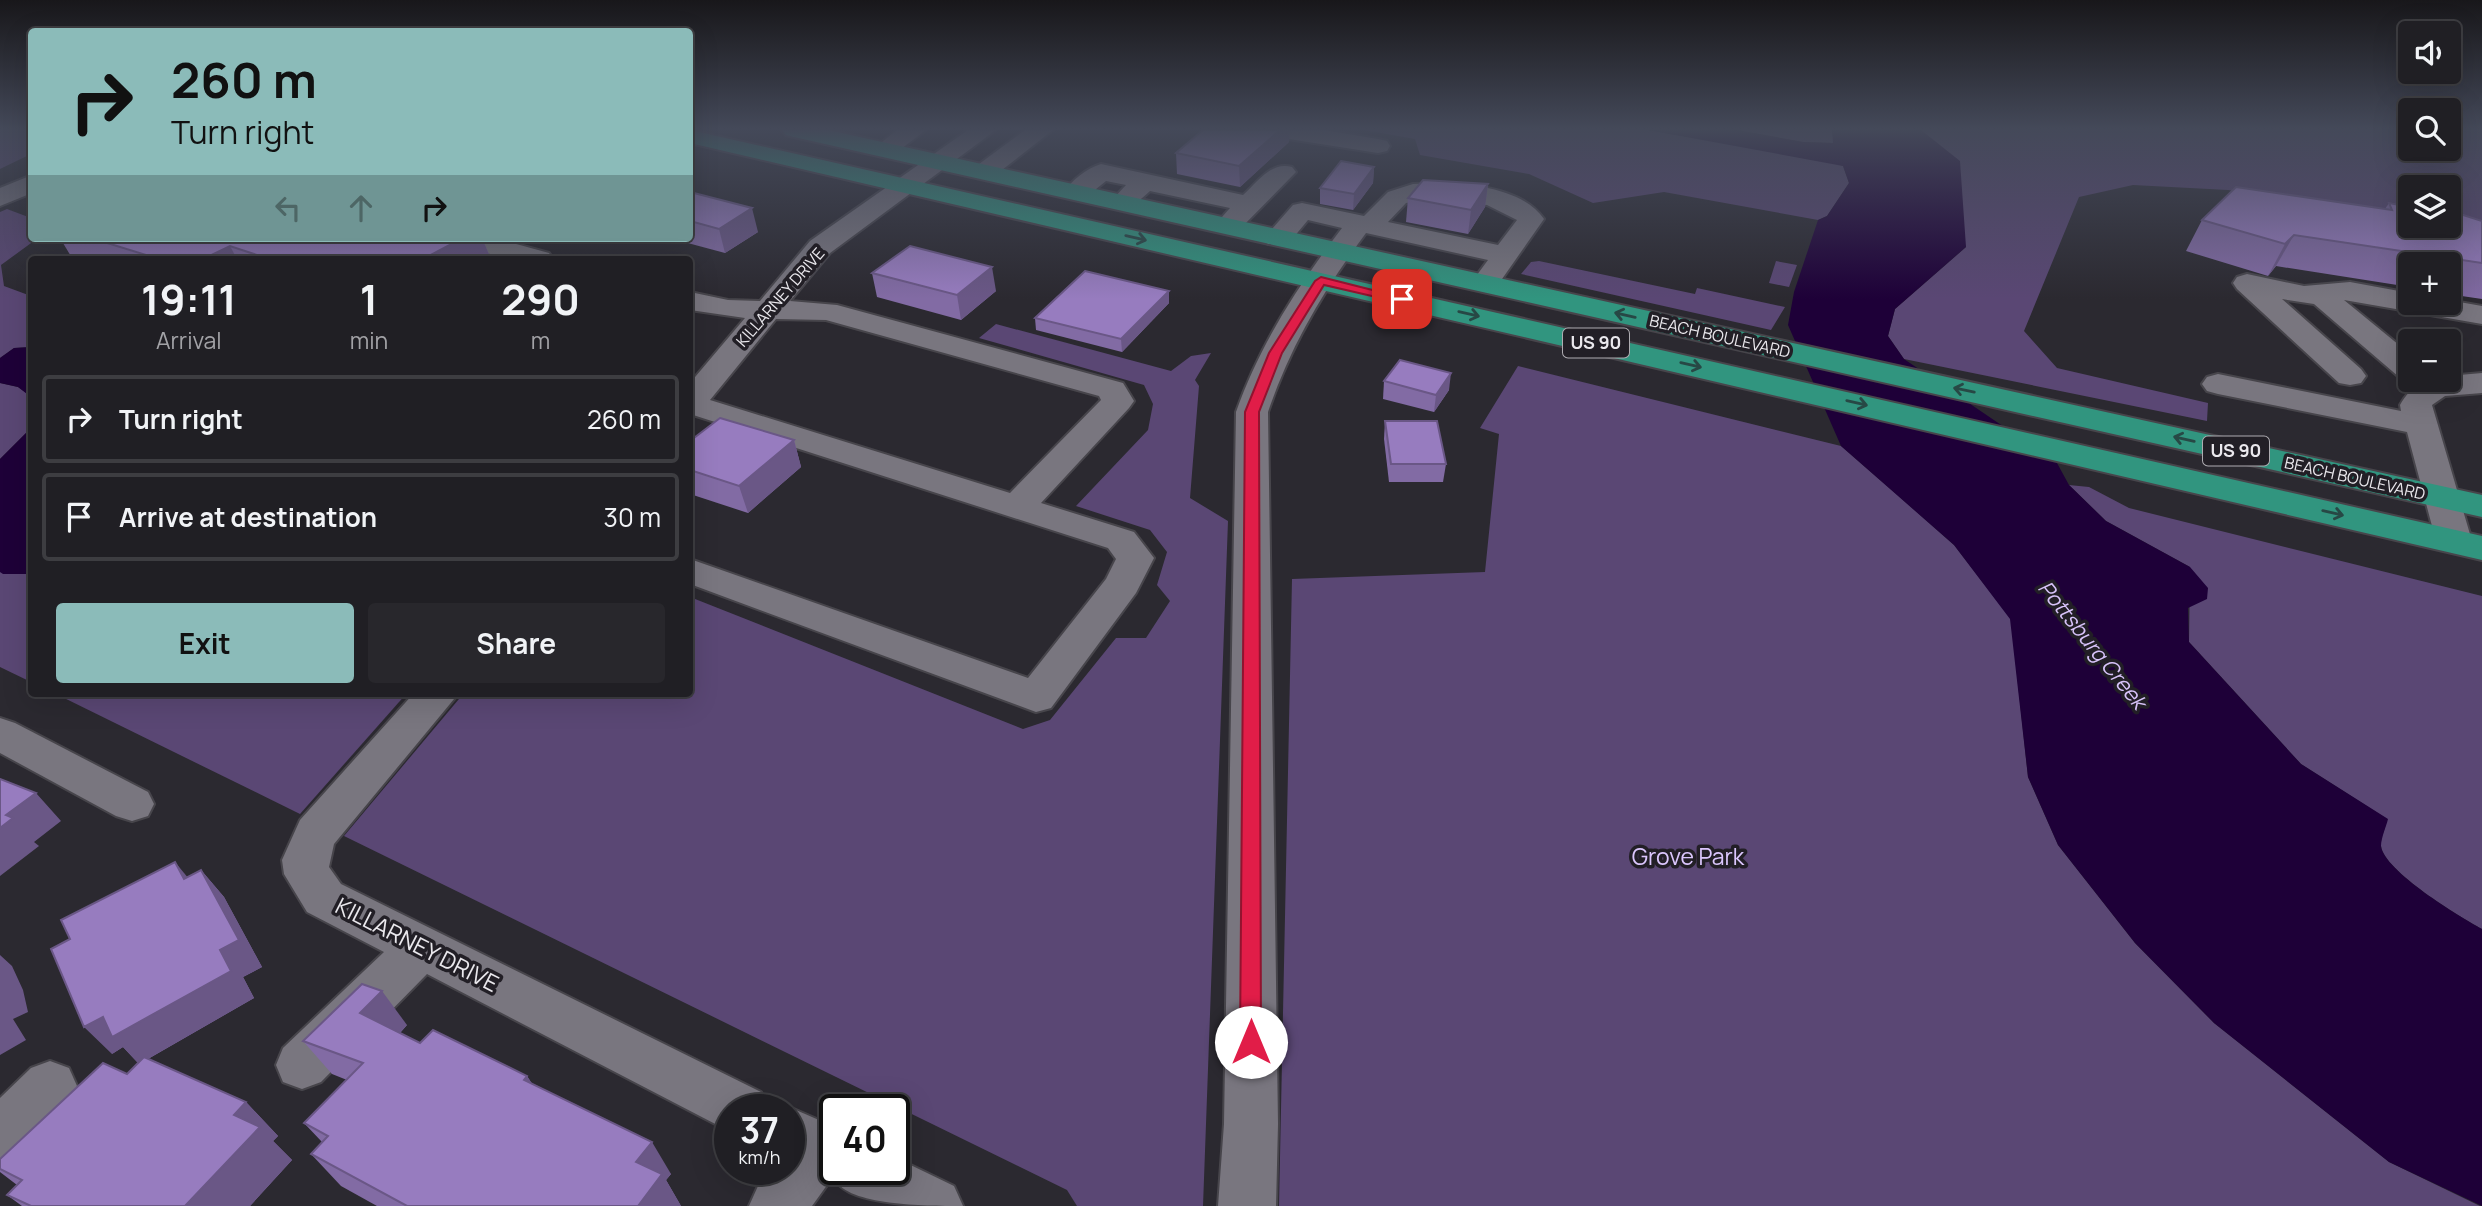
<!DOCTYPE html>
<meta charset="utf-8">
<style>
body{margin:0;font-family:Manrope,sans-serif;background:#28272c;color:#f1f3f6;height:100vh;display:flex;flex-direction:column;font-size:26px;white-space:nowrap}
*{box-sizing:border-box;margin:0}
p{font-size:23px;color:#a2a2a6}
.icon{flex:none;width:38px;height:38px;fill:none;stroke:currentColor;stroke-width:2;stroke-linecap:round;stroke-linejoin:round}
.map{position:relative;flex:1;overflow:hidden}
.panel{position:absolute;left:28px;top:256px;width:665px;height:441px;display:flex;flex-direction:column;background:#201f24;border-radius:7px;box-shadow:0 7px 28px #0002,0 0 0 2px #3d3d41}
.panel>*{flex:none}
.top-card{position:absolute;left:28px;top:28px;width:665px;height:214px;border-radius:7px;box-shadow:0 7px 28px #0002,0 0 0 2px #3d3d41;background:#8bbbb9;color:#111;overflow:hidden}
.buttons{position:absolute;left:2398px;top:21px;display:grid;gap:14px}
.buttons a{display:grid;place-items:center;width:63px;height:63px;border-radius:7px;background:#201f24;box-shadow:0 7px 28px #0002,0 0 0 2px #3d3d41;font-size:35px}
.speed{position:absolute;left:714px;top:1094px;display:flex;gap:14px;font-size:35px;font-weight:700;text-align:center}
.speed>*{display:grid;place-content:center;width:91px;height:91px;border-radius:50%;background:#201f24;box-shadow:0 7px 28px #0002,0 0 0 2px #3d3d41;line-height:1}
.speed small{font-size:18px;font-weight:400}
.speed .limit{border:4px solid #111;border-radius:10px;background:#fff;color:#111}
.pin{position:absolute;display:grid;place-items:center;width:60px;height:60px;color:#fff;margin:-30px;border-radius:14px;box-shadow:0 4px 10px #0006}
.me{position:absolute;width:77px;margin:-38px;rotate:0deg;stroke-linejoin:round;filter:drop-shadow(0 0 5px #0008)}
.turn{display:flex;align-items:center;gap:24px;height:147px;padding:0 28px;font-size:32px}
.turn .icon{width:91px;height:91px;stroke-width:2.5}
.turn b{display:block;font-size:49px;line-height:60px}
.lanes{display:flex;align-items:center;height:66px;padding:0 28px;background:#0003;justify-content:center;gap:35px;direction:ltr}
.lanes .off{opacity:.35}
.eta{display:flex;justify-content:space-evenly;align-items:center;height:119px;text-align:center}
.eta b{font-size:42px;font-weight:700;line-height:49px}
.cta{display:flex;gap:14px;margin-top:auto;padding:14px 28px}
.cta a{flex:1;height:80px;border-radius:7px;background:#8bbbb9;color:#111;font-size:28px;font-weight:700;line-height:80px;text-align:center}
.cta a+a{background:#28272c;color:#f1f3f6}
ul{padding:0;list-style:none}
li{display:flex;align-items:center;gap:21px;height:88px;margin:0 14px 10px;padding:0 14px;border:4px solid #3d3d41;border-radius:7px}
li div{flex:1}
li b{display:block;font-size:26px}
li em{font-style:normal}
.map>svg:first-child{display:block}
.green{fill:#5a4774}
.water{fill:#1e0038}
.lines{fill:none;stroke-linecap:round;stroke-linejoin:round}
.minor-casing{stroke:#47454b;stroke-width:4}
.highway-casing{stroke:#47454b;stroke-width:4}
.minor{fill:#79767f;fill-rule:evenodd}
.highway{fill:#31957f;fill-rule:evenodd}
.wall{fill:#826ba4}
.shaded-wall{fill:#6a5786}
.building{fill:#977cbf;stroke:#6a5786;stroke-width:2}
.oneway{stroke:#274845}
.route{fill:#e11d48;stroke:#92132f;stroke-width:2}
.labels{text-anchor:middle;stroke-width:7;stroke-linejoin:round;paint-order:stroke}
.far-street-label{font-size:16px;fill:#eae8ed;stroke:#221f26}
.shield{fill:#221f26;stroke:#aeacb1;stroke-width:2}
.shield-label{font-size:18px;font-weight:bold;fill:#eae8ed}
.water-label{font-size:21px;font-style:italic;fill:#d7c2f9;stroke:#221f26}
.near-park-label{font-size:23px;fill:#dbc6fd;stroke:#221f26}
.near-street-label{font-size:23px;fill:#eae8ed;stroke:#221f26}
</style>
<div class="map">
<svg width="2482" height="1206" viewBox="0 0 2482 1206">
<rect width="100%" height="100%" fill="#2b2930"/>
<g class="green">
<path d="M0,130H31V154L0,169Z"/>
<path d="M1364,130H1648L1828,161L1843,166L1849,183L1827,216L1818,220L1664,192L1593,203L1529,174L1420,155L1415,139Z"/>
<path d="M1737,130H1832L1834,143L1803,142Z"/>
<path d="M1921,130H2410V149H2448V130H2482V229L2448,224V187H2410V218L2228,190L2133,185L2079,197L2024,331L2057,368L2208,403L2207,421L1904,359L1888,336L1895,309L1966,247Z"/>
<path d="M7,209L31,218L32,238H38L1,265L4,286L31,296L32,347L14,348L0,358V212Z"/>
<path d="M1539,261L1695,294L1697,288L1785,307L1771,330L1521,274L1531,262Z"/>
<path d="M1776,261L1797,265L1789,287L1769,283Z"/>
<path d="M996,324L1171,371L1191,356L1211,353L1195,380L1199,386L1190,498L1228,521L1203,1206H1077L1067,1190L344,836L464,693H690V597L1023,729L1050,720L1116,638H1146L1170,601L1157,585L1167,552L1150,530L1076,506L1148,430L1153,404L1144,385L979,338Z"/>
<path d="M1518,366L1841,446L1895,493L1954,545L2011,619L2028,777L2058,845L2135,943L2214,1023L2389,1162L2480,1206H1279L1292,579L1485,572L1499,434L1480,428Z"/>
<path d="M0,383L18,387L32,397L31,428L0,459Z"/>
<path d="M2069,485L2089,487L2129,508L2482,596V929C2460,917 2384,871 2381,846C2380,838 2386,827 2387,819L2301,764L2189,642L2190,567L2106,521Z"/>
<path d="M0,572L31,574V682L0,667Z"/>
<path d="M54,693H407L300,814Z"/>
</g>
<g class="water">
<path d="M1648,130H1737L1803,142L1833,143L1832,130H1921L1960,161L1966,247L1895,309L1888,336L1904,359L2057,463L2069,485L2106,521L2190,567L2208,588L2207,599L2188,608L2189,642L2301,764L2388,819C2386,827 2381,838 2381,846C2384,871 2460,917 2482,929V1206L2389,1162L2214,1023L2135,943L2058,845L2028,777L2010,619L1954,545L1841,446L1788,325L1794,292L1818,220L1827,216L1849,183L1843,166Z"/>
<path d="M31,347H32L31,397L18,387L0,383V358L14,348Z"/>
<path d="M31,428V574H3L0,572V459Z"/>
</g>
<g class="lines">
<defs>
<g id="minor">
<path d="M897,130H926L893,155H875L872,150Z"/>
<path d="M968,130H996L830,253L790,301L837,305L1123,383L1134,401L1129,408L1041,503L1134,532L1154,558L1136,593L1051,708L1036,712L690,584V559L1028,678L1106,579L1116,559L1108,548L690,414V383L745,318L690,310V292L728,300L760,301L810,241ZM776,319L826,320L1099,396L1101,400L1010,493L710,400Z"/>
<path d="M1025,130H1053L993,177H975L971,172L975,167Z"/>
<path d="M1264,130H1324L1378,139L1387,141L1390,146L1387,151L1378,153L1276,137L1268,135Z"/>
<path d="M1101,164L1243,195C1258,182 1271,161 1292,167L1296,172L1237,232H1217L1214,226L1230,208L1150,191C1139,201 1133,208 1117,205L1113,199L1126,185L1106,181L1085,198H1067L1063,193C1071,181 1087,168 1101,164Z"/>
<path d="M32,175V193L0,206V188Z"/>
<path d="M1413,184C1453,182 1519,183 1544,219L1495,289L1485,292L1475,289L1471,283L1488,260L1366,233C1325,288 1290,346 1268,412L1278,1124L1276,1206H1218L1224,1124L1236,412C1260,344 1299,284 1342,228L1308,220L1288,244H1268L1264,238L1293,205L1302,203L1364,216L1388,192ZM1430,199L1487,205L1517,220L1498,245L1388,222L1406,203Z"/>
<path d="M450,238H494L549,253L553,259H508L454,244Z"/>
<path d="M2247,274L2304,286L2350,282L2410,293V303L2448,300L2482,306V324L2344,300L2410,354V379L2399,377L2314,304L2282,299L2361,369L2366,376L2361,383L2350,385L2339,383L2237,289L2233,283L2237,277Z"/>
<path d="M2482,373V393L2445,396L2432,405L2472,541L2467,549L2454,553L2441,549L2436,541L2407,432L2218,394L2207,391L2202,384L2207,377L2218,374L2401,411L2400,405C2412,384 2424,380 2448,380V376Z"/>
<path d="M414,693H459L334,844L329,867L341,884L761,1092L769,1110H730V1131L723,1128L427,974L321,1082L302,1089L283,1082L276,1065L283,1048L384,952L307,912L284,874L282,860L300,820Z"/>
<path d="M0,718L15,723L148,792L154,804L148,816L132,821L116,816L0,753Z"/>
<path d="M50,1061L69,1068L77,1086C63,1117 31,1149 0,1161V1098L31,1068Z"/>
<path d="M789,1107L835,1127V1169H894V1157L954,1186L963,1206C932,1206 852,1206 837,1182L830,1181L812,1206H749L758,1186L771,1169H789V1110H782Z"/>
</g>
<g id="highway">
<path d="M690,130L2482,536V560L690,143Z"/>
<path d="M782,130H828L2482,495V517L794,137L786,135Z"/>
</g>
</defs>
<use href="#minor" class="minor-casing"/>
<use href="#highway" class="highway-casing"/>
<use href="#minor" class="minor"/>
<use href="#highway" class="highway"/>
</g>
<g class="wall">
<path d="M1289,142L1240,187L1177,174L1176,153Z"/>
<path d="M1374,167L1373,183L1353,210L1320,204V188Z"/>
<path d="M1488,184L1485,207L1468,234L1406,222L1408,198Z"/>
<path d="M690,192L758,232L725,253L669,238H690Z"/>
<path d="M2389,203L2482,221V299L2448,294V264H2410V287L2276,266L2268,276L2186,251L2202,220L2385,209Z"/>
<path d="M60,238H482L491,259H76L72,258Z"/>
<path d="M872,273L996,291L961,320L877,297Z"/>
<path d="M1169,291V303L1122,352L1036,330L1035,318Z"/>
<path d="M1384,381L1449,390L1434,412L1383,399Z"/>
<path d="M1385,421L1446,464L1443,482H1389L1384,439Z"/>
<path d="M794,440L801,467L748,513L690,494V441Z"/>
<path d="M201,870L224,897L262,967L243,977L254,998L148,1059L246,1102L278,1136L273,1141L292,1160L250,1206H22L7,1195L17,1185L0,1172V1159L127,1074L138,1063L123,1047L112,1054L187,877Z"/>
<path d="M407,1025L400,1033L420,1043L527,1076L532,1084L671,1174L666,1180L681,1206H377L341,1186L311,1154L322,1142L304,1123L347,1080L332,1074L303,1041Z"/>
</g>
<g class="shaded-wall">
<path d="M1280,130H1290L1289,142L1240,187L1239,166Z"/>
<path d="M1374,167L1373,183L1353,210L1354,194Z"/>
<path d="M1488,184L1485,207L1468,234L1471,210Z"/>
<path d="M752,208L758,232L725,253L719,229Z"/>
<path d="M2294,235L2276,266L2268,276L2285,244Z"/>
<path d="M463,238H482L491,259H423Z"/>
<path d="M230,246L237,259H203Z"/>
<path d="M992,267L996,291L961,320L957,295Z"/>
<path d="M1169,291V303L1122,352L1121,339Z"/>
<path d="M1451,373L1449,390L1434,412L1436,395Z"/>
<path d="M794,440L801,467L748,513L739,486Z"/>
<path d="M36,793L61,821L34,842L39,846L0,876V828L6,815Z"/>
<path d="M175,862L198,890L184,879Z"/>
<path d="M201,870L224,897L262,967L243,977L254,998L139,1064L123,1047L112,1054L84,1027L220,950Z"/>
<path d="M0,955L12,966L23,990L28,1012L13,1019L26,1040L0,1055Z"/>
<path d="M382,991L407,1025L387,1047L360,1013Z"/>
<path d="M527,1076L549,1109L524,1080Z"/>
<path d="M246,1102L278,1136L273,1141L292,1160L250,1206H185L234,1115Z"/>
<path d="M652,1142L671,1174L666,1180L681,1206H638L636,1162Z"/>
</g>
<g class="building">
<path d="M1203,130H1280L1239,166L1176,153Z"/>
<path d="M1341,161L1374,167L1354,194L1320,188Z"/>
<path d="M1423,180L1488,184L1471,210L1408,198Z"/>
<path d="M2236,187L2392,210L2389,203L2410,207V226H2448V213L2460,214L2482,221V263L2294,235L2285,244L2202,220Z"/>
<path d="M690,192L752,208L719,229L690,221Z"/>
<path d="M91,238H463L423,259H269L230,246L203,259H159Z"/>
<path d="M910,246L992,267L957,295L872,273Z"/>
<path d="M1085,271L1169,291L1121,339L1035,318Z"/>
<path d="M1400,360L1451,373L1436,395L1384,381Z"/>
<path d="M720,418L794,440L739,486L690,470V441Z"/>
<path d="M1385,421H1437L1446,464H1391Z"/>
<path d="M0,779L36,793L6,815L13,818L0,828Z"/>
<path d="M175,862L184,879L201,870L239,940L220,950L231,971L112,1037L103,1017L84,1027L51,949L70,939L61,920Z"/>
<path d="M362,984L382,991L360,1013L420,1043L433,1030L527,1076L524,1080L652,1142L636,1162L662,1174L638,1206H407L311,1154L328,1136L304,1123L363,1063L303,1041Z"/>
<path d="M144,1057L246,1102L234,1115L260,1127L185,1206H31L7,1195L22,1180L0,1169V1159L103,1063L127,1074Z"/>
</g>
<defs><path id="oneway-shaft" d="M-6 0H5M1.5-3L5.5 0L1.5 3" fill="none" stroke-width="1.6" stroke-linecap="round" stroke-linejoin="round" transform="scale(1.75)"/></defs>
<g class="oneway">
<use href="#oneway-shaft" transform="translate(1136 238) rotate(13)"/>
<use href="#oneway-shaft" transform="translate(1469 314) rotate(13)"/>
<use href="#oneway-shaft" transform="translate(1625 315) rotate(-167)"/>
<use href="#oneway-shaft" transform="translate(1691 365) rotate(13)"/>
<use href="#oneway-shaft" transform="translate(1964 390) rotate(-168)"/>
<use href="#oneway-shaft" transform="translate(1857 403) rotate(13)"/>
<use href="#oneway-shaft" transform="translate(2184 439) rotate(-167)"/>
<use href="#oneway-shaft" transform="translate(2333 513) rotate(13)"/>
</g>
<linearGradient id="sky" x2="0" y2="1"><stop stop-color="#18171a"/><stop offset="0.43" stop-color="#444959"/><stop offset="1" stop-color="#444959" stop-opacity="0"/></linearGradient>
<rect width="2482" height="299" fill="url(#sky)"/>
<path class="route" d="M1321,277L1408,299L1402,303L1324,285L1282,353L1259,412L1261,1042L1258,1049L1251,1052L1243,1049L1240,1042L1245,412L1269,353L1315,281Z"/>
<g class="labels">
<g class="far-street-label">
<text transform="translate(780 297) rotate(-49)" y="6">KILLARNEY DRIVE</text>
<text transform="translate(1720 336) rotate(13)" y="6">BEACH BOULEVARD</text>
<text transform="translate(2355 478) rotate(13)" y="6">BEACH BOULEVARD</text>
</g>
<g class="shield">
<rect x="1563" y="328.5" width="66" height="29" rx="5"/>
<rect x="2203" y="436.5" width="66" height="29" rx="5"/>
</g>
<g class="shield-label">
<text x="1596" y="349">US 90</text>
<text x="2236" y="457">US 90</text>
</g>
<g class="water-label">
<text transform="translate(2092 645) rotate(51)" y="7">Pottsburg Creek</text>
</g>
<g class="near-park-label">
<text x="1688" y="865">Grove Park</text>
</g>
<g class="near-street-label">
<text transform="translate(417 945) rotate(27)" y="8">KILLARNEY DRIVE</text>
</g>
</g>
</svg>
<div class="buttons">
<a><svg class="icon" aria-label="sound" viewBox="0 0 24 24"><path d="M4 9h4l5-4v14l-5-4H4zM17 9q2 3 0 6"/></svg></a>
<a><svg class="icon" aria-label="search" viewBox="0 0 24 24"><circle cx="10" cy="10" r="6"/><path d="M15 15l6 6"/></svg></a>
<a><svg class="icon" aria-label="layers" viewBox="0 0 24 24"><path d="M12 4l9 5-9 5-9-5zM3 14l9 5 9-5"/></svg></a>
<a>+</a>
<a>−</a>
</div>
<div class="speed"><div>37<small>km/h</small></div><div class="limit">40</div></div>
<div class="pin" style="left:1402px;top:299px;background:#d93025"><svg class="icon" aria-label="arrive" viewBox="0 0 24 24"><path d="M6 21V4h12l-3 4 3 4H6"/></svg></div>
<svg class="me" style="left:1251px;top:1042px" viewBox="-20 -20 40 40"><circle r="19" fill="#fff"/><path d="M0-13L10 11 0 6-10 11z" fill="#e11d48"/></svg>
<div class="top-card">
<div class="turn"><svg class="icon" aria-label="right" viewBox="0 0 24 24"><path d="M7 20v-9h11M14 6l5 5-5 5"/></svg><div><b>260 m</b>Turn right</div></div>
<div class="lanes"><svg class="icon off" aria-label="left" viewBox="0 0 24 24"><path d="M17 20v-9H6M10 6l-5 5 5 5"/></svg><svg class="icon off" aria-label="ahead" viewBox="0 0 24 24"><path d="M12 20V5M6 11l6-6 6 6"/></svg><svg class="icon" aria-label="right" viewBox="0 0 24 24"><path d="M7 20v-9h11M14 6l5 5-5 5"/></svg></div>
</div>
<section class="panel">
<div class="eta">
<div><b>19:11</b><p>Arrival</p></div>
<div><b>1</b><p>min</p></div>
<div><b>290</b><p>m</p></div>
</div>
<ul>
<li><svg class="icon" aria-label="right" viewBox="0 0 24 24"><path d="M7 20v-9h11M14 6l5 5-5 5"/></svg><div><b>Turn right</b></div><em>260 m</em></li>
<li><svg class="icon" aria-label="arrive" viewBox="0 0 24 24"><path d="M6 21V4h12l-3 4 3 4H6"/></svg><div><b>Arrive at destination</b></div><em>30 m</em></li>
</ul>
<div class="cta"><a>Exit</a><a>Share</a></div>
</section>
</div>
